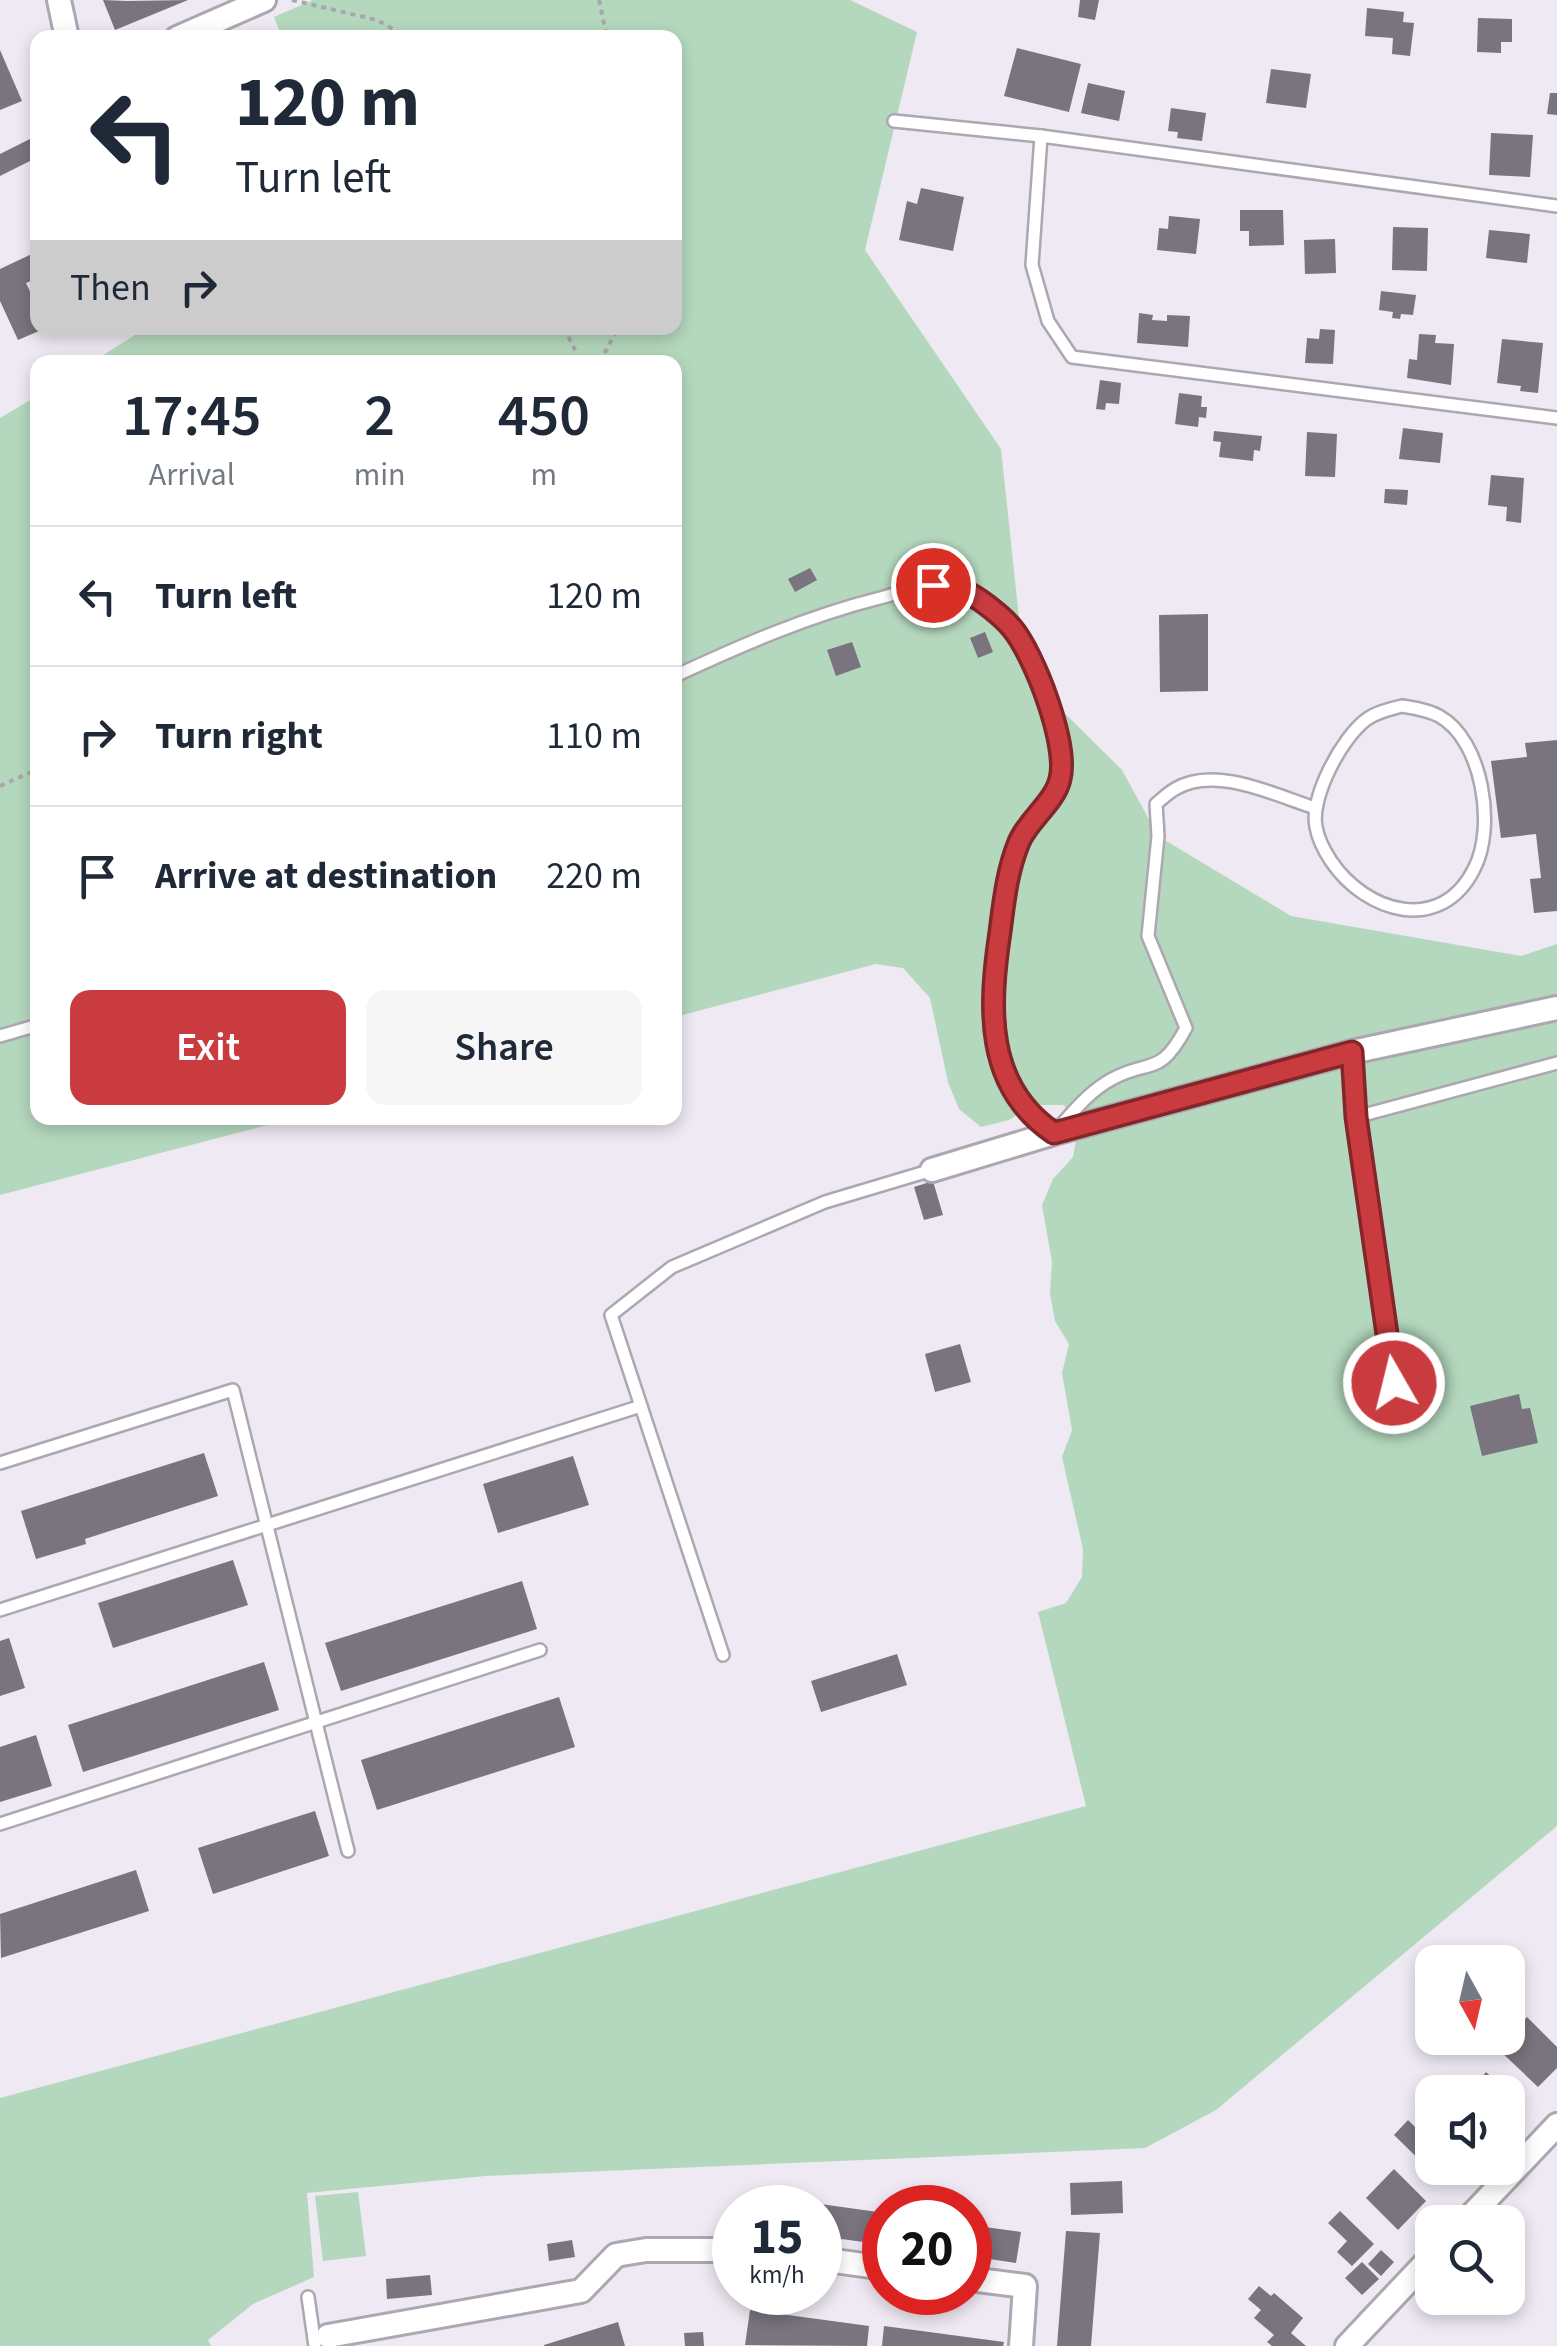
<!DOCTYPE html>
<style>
body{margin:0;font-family:"Source Sans 3",sans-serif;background:#f6f6f7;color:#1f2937;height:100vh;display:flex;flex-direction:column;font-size:38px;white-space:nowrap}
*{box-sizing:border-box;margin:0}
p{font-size:32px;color:#747a83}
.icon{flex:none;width:55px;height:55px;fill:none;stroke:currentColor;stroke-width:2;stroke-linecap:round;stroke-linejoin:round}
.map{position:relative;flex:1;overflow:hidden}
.drawer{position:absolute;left:30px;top:355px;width:652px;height:770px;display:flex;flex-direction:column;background:#fff;border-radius:20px;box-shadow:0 5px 15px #0003}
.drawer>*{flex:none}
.hud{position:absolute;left:30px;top:30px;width:652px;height:305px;border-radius:20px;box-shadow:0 5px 15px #0003;background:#fff;color:#1f2937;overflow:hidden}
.needle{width:65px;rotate:172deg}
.buttons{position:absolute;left:1415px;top:1945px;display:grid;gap:20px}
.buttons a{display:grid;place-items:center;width:110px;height:110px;border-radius:20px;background:#fff;box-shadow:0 5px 15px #0003;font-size:50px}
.speed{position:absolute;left:712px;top:2185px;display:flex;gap:20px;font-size:50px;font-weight:700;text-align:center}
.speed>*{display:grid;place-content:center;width:130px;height:130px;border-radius:50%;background:#fff;box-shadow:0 5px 15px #0003;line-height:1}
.speed small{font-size:25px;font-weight:400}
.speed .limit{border:15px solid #d22;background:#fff;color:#111}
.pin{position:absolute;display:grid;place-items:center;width:85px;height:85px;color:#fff;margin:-42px;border:5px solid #fff;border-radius:50%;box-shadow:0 2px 10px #0007}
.me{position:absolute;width:110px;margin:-55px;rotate:352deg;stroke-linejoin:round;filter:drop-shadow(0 0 8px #0008)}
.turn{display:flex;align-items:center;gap:35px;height:210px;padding:0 40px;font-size:45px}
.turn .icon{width:130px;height:130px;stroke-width:2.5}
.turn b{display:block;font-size:70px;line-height:85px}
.then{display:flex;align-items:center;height:95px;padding:0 40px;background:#0003;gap:20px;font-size:38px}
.eta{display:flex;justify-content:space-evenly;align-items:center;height:170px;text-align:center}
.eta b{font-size:60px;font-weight:600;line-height:70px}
.action{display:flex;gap:20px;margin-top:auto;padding:20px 40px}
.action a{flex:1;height:115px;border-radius:20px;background:#ca3b3f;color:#fff;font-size:40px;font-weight:600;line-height:115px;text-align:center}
.action a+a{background:#f6f6f7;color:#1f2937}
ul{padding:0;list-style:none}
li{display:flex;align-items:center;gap:30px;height:140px;padding:0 40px;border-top:2px solid #e0e1e3}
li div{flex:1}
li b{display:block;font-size:38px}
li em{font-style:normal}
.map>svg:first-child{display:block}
.green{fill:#b4d8bd}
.building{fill:#79747d}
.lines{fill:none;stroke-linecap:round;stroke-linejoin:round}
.lane-casing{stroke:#aca7b0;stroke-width:16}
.street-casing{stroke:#aca7b0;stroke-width:28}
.path{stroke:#aaa6ad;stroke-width:4;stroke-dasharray:5 5;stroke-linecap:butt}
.lane{stroke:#fff;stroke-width:11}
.street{stroke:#fff;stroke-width:22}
.route-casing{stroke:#832629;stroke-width:25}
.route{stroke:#ca3b3f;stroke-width:18}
</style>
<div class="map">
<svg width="1557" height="2346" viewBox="0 0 1557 2346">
<rect width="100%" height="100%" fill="#eee9f2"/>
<g class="green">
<path d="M313,0H850L917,32L865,250L1001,449L1025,674L1122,770L1158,836L1291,916L1521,956L1557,944V1826L1216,2110L1145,2148L485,2176L307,2193L314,2277L253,2304L208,2340L211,2346H0V2098L1086,1806L1038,1612L1066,1603L1082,1577L1083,1549L1062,1457L1072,1430L1062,1373L1069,1344L1055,1321L1050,1293L1052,1262L1042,1205L1053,1179L1073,1157L1078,1129L1064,1105H1034L1009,1120L981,1127L959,1109L948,1082L930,998L903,968L876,964L675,1017V362H92L146,328H675V38L282,37L274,17Z"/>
<path d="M37,396L38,1118H294L0,1195V418Z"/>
<path d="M358,2192L366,2256L323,2261L315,2196Z"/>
</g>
<g class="building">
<path d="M103,0L127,1L188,0L115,30Z"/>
<path d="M1080,0H1099L1095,20L1078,17Z"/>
<path d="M1367,8L1404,12L1403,22L1414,23L1410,56L1392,54L1393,38L1365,36Z"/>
<path d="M1478,18L1512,19V42H1501V53L1477,52Z"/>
<path d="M1017,48L1081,64L1069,112L1004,96Z"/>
<path d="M0,50L22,101L0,110Z"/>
<path d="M1271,69L1311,74L1306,108L1266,103Z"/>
<path d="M1088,83L1125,91L1119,121L1081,113Z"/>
<path d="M1550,93H1557V115L1547,114Z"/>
<path d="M1171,108L1206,113L1202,141L1177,138L1178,132L1168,131Z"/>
<path d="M1491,133L1533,135L1530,177L1489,175Z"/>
<path d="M38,135V157L0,176V154Z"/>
<path d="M921,188L964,197L953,251L899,240L907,201L917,204Z"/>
<path d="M1240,210H1283L1284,245L1249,246V231H1240Z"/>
<path d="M1169,216L1200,219L1196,254L1157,250L1159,228L1168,229Z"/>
<path d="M1393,227L1428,228L1427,271L1392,270Z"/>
<path d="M1489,230L1530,234L1527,263L1486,258Z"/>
<path d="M1335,239L1336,273L1305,274L1304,240Z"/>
<path d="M38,251V278L26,283L38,308V328H46L18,340L0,301V269Z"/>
<path d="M1381,291L1416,295L1413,315L1401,314L1400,319L1392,318L1393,312L1379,310Z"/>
<path d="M1139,313L1153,315L1152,320L1167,321V315L1190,316L1188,347L1137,343Z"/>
<path d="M1320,329L1335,330L1333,364L1305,363L1307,338L1319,339Z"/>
<path d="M1419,334L1436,335L1435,343L1454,344L1451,385L1407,378L1409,359L1417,360Z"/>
<path d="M1502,339L1543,343L1538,393L1520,391L1521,386L1497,383Z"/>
<path d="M1100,380L1121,383L1119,404L1106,403L1105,410L1096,409Z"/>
<path d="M1179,393L1202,396L1201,407H1207L1206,418L1199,417L1198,427L1175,424Z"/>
<path d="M1403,428L1443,433L1440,463L1399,459Z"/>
<path d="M1214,431L1262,436L1260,451L1254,450L1253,461L1219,457L1221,442L1213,441Z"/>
<path d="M1307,432L1337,434L1335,477L1305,476Z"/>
<path d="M1491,475L1524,478L1521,523L1506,521L1507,507L1488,505Z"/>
<path d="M1385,489L1408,490L1407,505L1384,503Z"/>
<path d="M810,568L817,580L795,592L788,579Z"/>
<path d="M1208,614V691L1160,692L1159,615Z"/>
<path d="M985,632L993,652L978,658L970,638Z"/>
<path d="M852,642L861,667L836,676L827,650Z"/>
<path d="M1557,740V911L1534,913L1530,879L1541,878L1536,834L1501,838L1491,761L1527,757L1525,743Z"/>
<path d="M933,1181L943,1215L924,1220L914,1187Z"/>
<path d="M960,1344L971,1382L935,1392L925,1354Z"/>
<path d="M1519,1394L1522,1409L1530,1408L1538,1443L1482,1456L1470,1406Z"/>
<path d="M204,1453L218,1496L85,1539L86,1544L36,1559L21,1511Z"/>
<path d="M573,1456L589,1505L498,1533L483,1484Z"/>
<path d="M233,1560L248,1605L113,1648L98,1603Z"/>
<path d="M522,1581L537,1629L341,1691L325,1643Z"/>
<path d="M9,1638L25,1688L0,1696V1641Z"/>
<path d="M897,1654L907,1685L821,1712L811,1681Z"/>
<path d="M264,1662L279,1710L83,1772L68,1725Z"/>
<path d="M559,1697L575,1747L377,1810L361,1760Z"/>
<path d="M36,1735L52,1786L0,1802V1747Z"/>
<path d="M315,1811L329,1856L213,1894L198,1848Z"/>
<path d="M136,1870L149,1911L1,1958L0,1914Z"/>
<path d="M1527,2017L1557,2047V2068L1538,2087L1497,2048Z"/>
<path d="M1486,2072L1507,2092H1471Z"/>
<path d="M1508,2093L1524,2109L1508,2120Z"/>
<path d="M1408,2120L1425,2137L1432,2130V2168H1454L1441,2181L1394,2135Z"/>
<path d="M1394,2169L1426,2201L1398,2230L1366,2198Z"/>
<path d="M1122,2181L1123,2213L1071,2215L1070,2183Z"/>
<path d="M792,2200L885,2213V2245L820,2236V2208H791Z"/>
<path d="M1340,2211L1374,2244L1352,2266L1337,2252L1347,2241L1328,2223Z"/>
<path d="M970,2225L1021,2232L1016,2263L970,2256Z"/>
<path d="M1066,2231L1100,2233L1091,2346H1057Z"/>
<path d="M572,2240L575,2257L549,2261L547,2244Z"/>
<path d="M1381,2250L1394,2262L1381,2276L1368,2264Z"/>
<path d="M1362,2262L1379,2279L1362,2295L1345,2278Z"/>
<path d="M430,2275L432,2295L387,2299L386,2279Z"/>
<path d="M1259,2286L1271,2296L1274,2293L1303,2318L1291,2333L1306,2346H1272L1267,2342L1274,2335L1254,2318L1261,2310L1248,2299Z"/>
<path d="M750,2310L869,2326L867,2346L745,2345Z"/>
<path d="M618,2322L625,2346H544V2345Z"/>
<path d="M884,2326L1004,2342L1003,2346H882Z"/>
<path d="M703,2332L704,2346H685L684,2333Z"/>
</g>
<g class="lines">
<defs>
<g id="lane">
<path d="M894,121L1041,136L1557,206"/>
<path d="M1041,136L1032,265L1048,321L1072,357L1557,418"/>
<path d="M675,676C742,645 808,616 880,598C896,594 915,586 932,585C941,585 960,590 969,594C997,606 1015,634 1029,659C1047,692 1065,737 1061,775C1058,798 1031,818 1020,838C1006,865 1004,898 1000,927C990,1002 983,1086 1054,1133C1072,1113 1088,1092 1112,1079C1151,1058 1159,1078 1186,1028L1148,936L1158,836L1156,804C1162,799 1168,793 1175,789C1215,765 1275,795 1315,808"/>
<path d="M1402,706C1415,708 1428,710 1439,716C1483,740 1496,828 1474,869C1441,935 1366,913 1331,861C1325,852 1318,838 1316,827C1310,797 1342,737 1367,719C1377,712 1390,709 1402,706Z"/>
<path d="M0,1036L38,1025"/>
<path d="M1352,1052L1356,1117L1399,1421"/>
<path d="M1356,1117L1557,1063"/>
<path d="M0,1463L233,1390L348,1851"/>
<path d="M0,1610L641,1406"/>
<path d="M723,1655L611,1315L672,1267L825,1202L932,1170"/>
<path d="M0,1824L540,1650"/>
<path d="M308,2297L315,2346"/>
</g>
<g id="street">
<path d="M59,0L67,38"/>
<path d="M177,38L264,0"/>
<path d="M932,1170L1054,1133L1352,1052L1557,1008"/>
<path d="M1465,2222L1557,2125"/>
<path d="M820,2259L885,2268"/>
<path d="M970,2279L1025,2286L1021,2346"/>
<path d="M328,2336L581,2291L616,2255L646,2250H735"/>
<path d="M1347,2346L1432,2256"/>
</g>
</defs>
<use href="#lane" class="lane-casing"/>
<use href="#street" class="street-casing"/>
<g class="path">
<path d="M292,0L377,20L409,38"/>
<path d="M599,0L607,38"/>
<path d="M564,328L581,362"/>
<path d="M600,362L618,328"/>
<path d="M0,786L38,769"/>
</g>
<use href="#lane" class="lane"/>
<use href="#street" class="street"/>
</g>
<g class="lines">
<defs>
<path id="route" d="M933,585C944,588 960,589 970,594C983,601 1003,617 1012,628C1034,654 1069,745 1060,779C1055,802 1028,820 1019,842C1007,871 1004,901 1000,932C989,1006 984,1086 1054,1133L1352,1052L1356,1117L1394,1383"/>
</defs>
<use href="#route" class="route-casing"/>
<use href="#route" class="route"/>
</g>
</svg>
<div class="buttons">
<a><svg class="needle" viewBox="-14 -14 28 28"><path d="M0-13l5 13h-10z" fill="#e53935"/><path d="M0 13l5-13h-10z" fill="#747a83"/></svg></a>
<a><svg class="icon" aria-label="sound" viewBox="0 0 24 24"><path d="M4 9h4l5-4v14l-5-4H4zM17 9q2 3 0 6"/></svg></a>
<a><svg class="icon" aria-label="search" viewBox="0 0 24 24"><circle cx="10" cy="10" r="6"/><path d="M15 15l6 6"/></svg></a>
</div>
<div class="speed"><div>15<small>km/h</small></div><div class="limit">20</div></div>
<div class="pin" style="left:933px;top:585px;background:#d93025"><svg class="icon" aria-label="arrive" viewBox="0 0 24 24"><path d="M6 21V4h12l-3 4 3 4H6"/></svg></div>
<svg class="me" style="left:1394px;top:1383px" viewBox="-20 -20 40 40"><circle r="17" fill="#ca3b3f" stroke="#fff" stroke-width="3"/><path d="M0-11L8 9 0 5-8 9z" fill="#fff"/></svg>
<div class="hud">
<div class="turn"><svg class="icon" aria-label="left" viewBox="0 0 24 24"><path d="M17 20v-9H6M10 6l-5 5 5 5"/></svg><div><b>120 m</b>Turn left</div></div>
<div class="then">Then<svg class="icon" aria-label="right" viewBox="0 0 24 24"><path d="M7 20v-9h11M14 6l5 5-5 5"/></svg></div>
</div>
<section class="drawer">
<div class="eta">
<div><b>17:45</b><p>Arrival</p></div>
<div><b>2</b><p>min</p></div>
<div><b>450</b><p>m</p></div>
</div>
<ul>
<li><svg class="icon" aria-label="left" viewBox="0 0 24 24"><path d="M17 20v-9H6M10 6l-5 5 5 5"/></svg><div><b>Turn left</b></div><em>120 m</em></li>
<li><svg class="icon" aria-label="right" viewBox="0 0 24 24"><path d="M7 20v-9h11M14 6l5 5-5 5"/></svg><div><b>Turn right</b></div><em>110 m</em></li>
<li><svg class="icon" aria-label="arrive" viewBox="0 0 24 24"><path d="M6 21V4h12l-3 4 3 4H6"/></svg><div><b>Arrive at destination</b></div><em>220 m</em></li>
</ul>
<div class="action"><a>Exit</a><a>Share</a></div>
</section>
</div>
